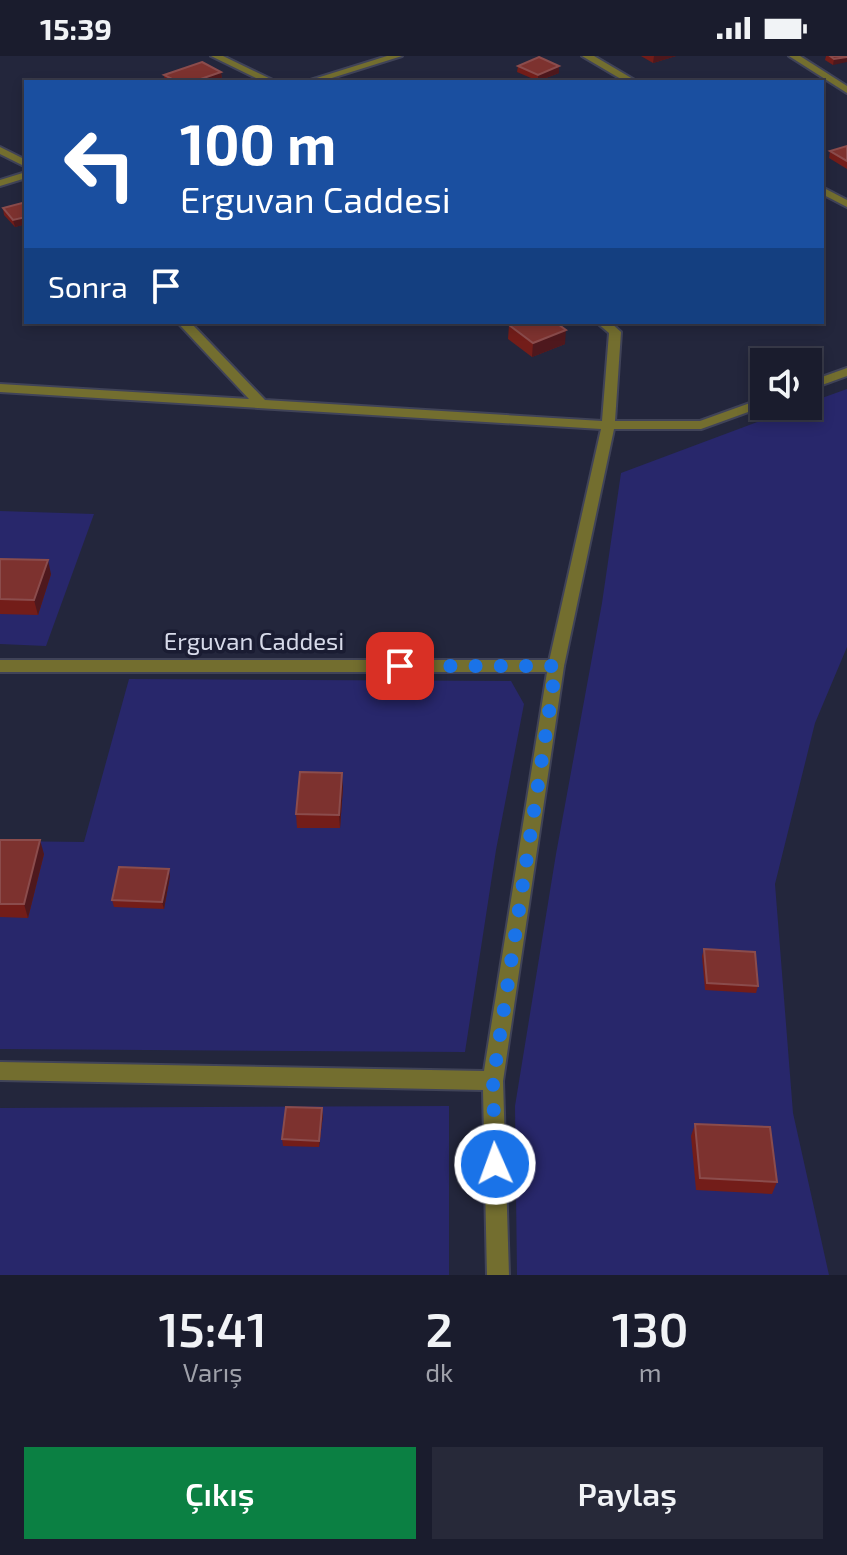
<!DOCTYPE html>
<html lang="tr">
<meta charset="utf-8">
<style>
body{margin:0;font-family:"Exo 2",sans-serif;background:#272939;color:#f1f3f6;height:100vh;display:flex;flex-direction:column;font-size:30px;white-space:nowrap}
*{box-sizing:border-box;margin:0}
p{font-size:26px;color:#9fa1aa}
.icon{flex:none;width:44px;height:44px;fill:none;stroke:currentColor;stroke-width:2;stroke-linecap:round;stroke-linejoin:round}
.map{position:relative;height:1219px;overflow:hidden}
.panel{display:flex;flex-direction:column;background:#1a1c2d;flex:1}
.panel>*{flex:none}
.banner{position:absolute;left:24px;top:24px;width:800px;height:244px;border-radius:0px;box-shadow:0 4px 12px #0003,0 0 0 2px #383a49;background:#1a4fa0;color:#fff;overflow:hidden}
.fabs{position:absolute;left:750px;top:292px;display:grid;gap:16px}
.fabs a{display:grid;place-items:center;width:72px;height:72px;border-radius:0px;background:#1a1c2d;box-shadow:0 4px 12px #0003,0 0 0 2px #383a49;font-size:40px}
.pin{position:absolute;display:grid;place-items:center;width:68px;height:68px;color:#fff;margin:-34px;border-radius:16px;box-shadow:0 4px 12px #0006}
.me{position:absolute;width:88px;margin:-44px;rotate:358deg;stroke-linejoin:round;filter:drop-shadow(0 0 6px #0008)}
.turn{display:flex;align-items:center;gap:28px;height:168px;padding:0 24px;font-size:36px}
.turn .icon{width:104px;height:104px;stroke-width:2.5}
.turn b{display:block;font-size:56px;line-height:68px}
.then{display:flex;align-items:center;height:76px;padding:0 24px;background:#0003;gap:16px;font-size:30px}
.eta{display:flex;justify-content:space-evenly;align-items:center;height:136px;text-align:center}
.eta b{font-size:48px;font-weight:600;line-height:56px}
.action{display:flex;gap:16px;margin-top:auto;padding:16px 24px}
.action a{flex:1;height:92px;border-radius:0px;background:#0b8043;color:#fff;font-size:32px;font-weight:600;line-height:92px;text-align:center}
.action a+a{background:#272939;color:#f1f3f6}
.status{display:flex;justify-content:space-between;align-items:center;height:56px;padding:0 40px;background:#1a1c2d;direction:ltr}
.status svg{height:22px;fill:currentColor}
.map>svg:first-child{display:block}
.green{fill:#28276b}
.lines{fill:none;stroke-linecap:round;stroke-linejoin:round}
.minor-casing{stroke:#404358;stroke-width:4}
.tertiary-casing{stroke:#404358;stroke-width:4}
.minor{fill:#736e2f;fill-rule:evenodd}
.tertiary{fill:#736e2f;fill-rule:evenodd}
.wall{fill:#731d19}
.shaded-wall{fill:#4e181d}
.building{fill:#7d322f;stroke:#8b4c4c;stroke-width:2}
.route{stroke:#1a73e8;stroke-width:14;stroke-dasharray:0 25.2}
.labels{text-anchor:middle;stroke-width:7;stroke-linejoin:round;paint-order:stroke}
.street-label{font-size:24px;fill:#d7dae9;stroke:#1a1c32}
</style>
<div class="status"><b>15:39</b><svg viewBox="0 0 49 12"><path d="M0 12V9h3v3zM5 12V6h3v6zM10 12V3h3v9zM15 12V0h3v12zM26 1h20v11H26zM47 4h2v5h-2z"/></svg></div>
<div class="map">
<svg width="847" height="1219" viewBox="0 0 847 1219">
<rect width="100%" height="100%" fill="#23263c"/>
<g class="green">
<path d="M847,333V591L815,667L775,828L793,1057L829,1219H517L515,1050L556,798L602,547L621,417L800,350H808V347Z"/>
<path d="M0,455L94,458L46,590L0,588Z"/>
<path d="M129,623L511,625L524,648L496,794L465,996L0,993V785L84,786Z"/>
<path d="M449,1050V1219H0V1052Z"/>
</g>
<g class="lines">
<defs>
<g id="minor">
<path d="M211,0H223L277,26H264Z"/>
<path d="M789,0H800L847,30V37Z"/>
<path d="M0,91L26,104V111L0,98Z"/>
<path d="M177,266H190L265,344L602,365L609,277L596,266H610L621,276L615,365H700L764,342L765,350L701,373H614L564,610L503,1025L509,1219H487L483,1034L0,1024V1006L484,1015L548,610L601,373L0,336V328L249,343Z"/>
<path d="M847,312V320L808,334V326Z"/>
</g>
<g id="tertiary">
<path d="M387,0H402L319,26H304Z"/>
<path d="M582,0H594L638,26H626Z"/>
<path d="M26,116V122L0,130V124Z"/>
<path d="M822,131L847,144V151L822,138Z"/>
<path d="M0,604H556L564,610L556,616H0Z"/>
</g>
</defs>
<use href="#minor" class="minor-casing"/>
<use href="#tertiary" class="tertiary-casing"/>
<use href="#minor" class="minor"/>
<use href="#tertiary" class="tertiary"/>
</g>
<g class="wall">
<path d="M641,0H676L653,7Z"/>
<path d="M826,0H847L833,9L825,4Z"/>
<path d="M518,10L559,17L538,25L517,16Z"/>
<path d="M221,16L222,26H165L164,19Z"/>
<path d="M847,90V113L829,102L830,95Z"/>
<path d="M26,146V168L15,171L4,159L3,152Z"/>
<path d="M509,269L565,288L532,301L508,283Z"/>
<path d="M0,503L51,518L38,559L0,558Z"/>
<path d="M343,731L340,772H297L296,758Z"/>
<path d="M0,784L44,798L28,862L0,861Z"/>
<path d="M170,820L164,853L114,851L112,844Z"/>
<path d="M704,893L758,930L756,937L705,934L702,900Z"/>
<path d="M323,1059L319,1091L283,1090L282,1083Z"/>
<path d="M695,1068L777,1126L772,1138L696,1134L691,1080Z"/>
</g>
<g class="shaded-wall">
<path d="M654,0H676L653,7Z"/>
<path d="M847,1V6L833,9L834,3Z"/>
<path d="M559,10V17L538,25V19Z"/>
<path d="M221,16L222,26H192Z"/>
<path d="M26,161V168L15,171L13,164Z"/>
<path d="M566,274L565,288L532,301L533,287Z"/>
<path d="M48,504L51,518L38,559L34,544Z"/>
<path d="M342,717L343,731L340,772L339,759Z"/>
<path d="M40,784L44,798L28,862L24,848Z"/>
<path d="M169,813L170,820L164,853L162,846Z"/>
<path d="M322,1052L323,1059L319,1091V1085Z"/>
</g>
<g class="building">
<path d="M830,0H847V1L834,3Z"/>
<path d="M539,1L559,10L538,19L518,10Z"/>
<path d="M202,6L221,16L192,26H178L164,19Z"/>
<path d="M847,90V105L830,95Z"/>
<path d="M26,146V161L13,164L3,152Z"/>
<path d="M518,266H555L566,274L533,287L509,269Z"/>
<path d="M0,503L48,504L34,544L0,543Z"/>
<path d="M300,716L342,717L339,759L296,758Z"/>
<path d="M0,784H40L24,848H0Z"/>
<path d="M119,811L169,813L162,846L112,844Z"/>
<path d="M704,893L755,896L758,930L707,927Z"/>
<path d="M286,1051L322,1052L319,1085L282,1083Z"/>
<path d="M695,1068L770,1071L777,1126L700,1122Z"/>
</g>
<g class="lines">
<path class="route" d="M400,610H556L493,1025L495,1108"/>
</g>
<g class="labels">
<g class="street-label">
<text x="254" y="594">Erguvan Caddesi</text>
</g>
</g>
</svg>
<div class="fabs">
<a><svg class="icon" aria-label="sound" viewBox="0 0 24 24"><path d="M4 9h4l5-4v14l-5-4H4zM17 9q2 3 0 6"/></svg></a>
</div>
<div class="pin" style="left:400px;top:610px;background:#d93025"><svg class="icon" aria-label="arrive" viewBox="0 0 24 24"><path d="M6 21V4h12l-3 4 3 4H6"/></svg></div>
<svg class="me" style="left:495px;top:1108px" viewBox="-20 -20 40 40"><circle r="17" fill="#1a73e8" stroke="#fff" stroke-width="3"/><path d="M0-11L8 9 0 5-8 9z" fill="#fff"/></svg>
<div class="banner">
<div class="turn"><svg class="icon" aria-label="left" viewBox="0 0 24 24"><path d="M17 20v-9H6M10 6l-5 5 5 5"/></svg><div><b>100 m</b>Erguvan Caddesi</div></div>
<div class="then">Sonra<svg class="icon" aria-label="arrive" viewBox="0 0 24 24"><path d="M6 21V4h12l-3 4 3 4H6"/></svg></div>
</div>
</div>
<section class="panel">
<div class="eta">
<div><b>15:41</b><p>Varış</p></div>
<div><b>2</b><p>dk</p></div>
<div><b>130</b><p>m</p></div>
</div>
<div class="action"><a>Çıkış</a><a>Paylaş</a></div>
</section>
